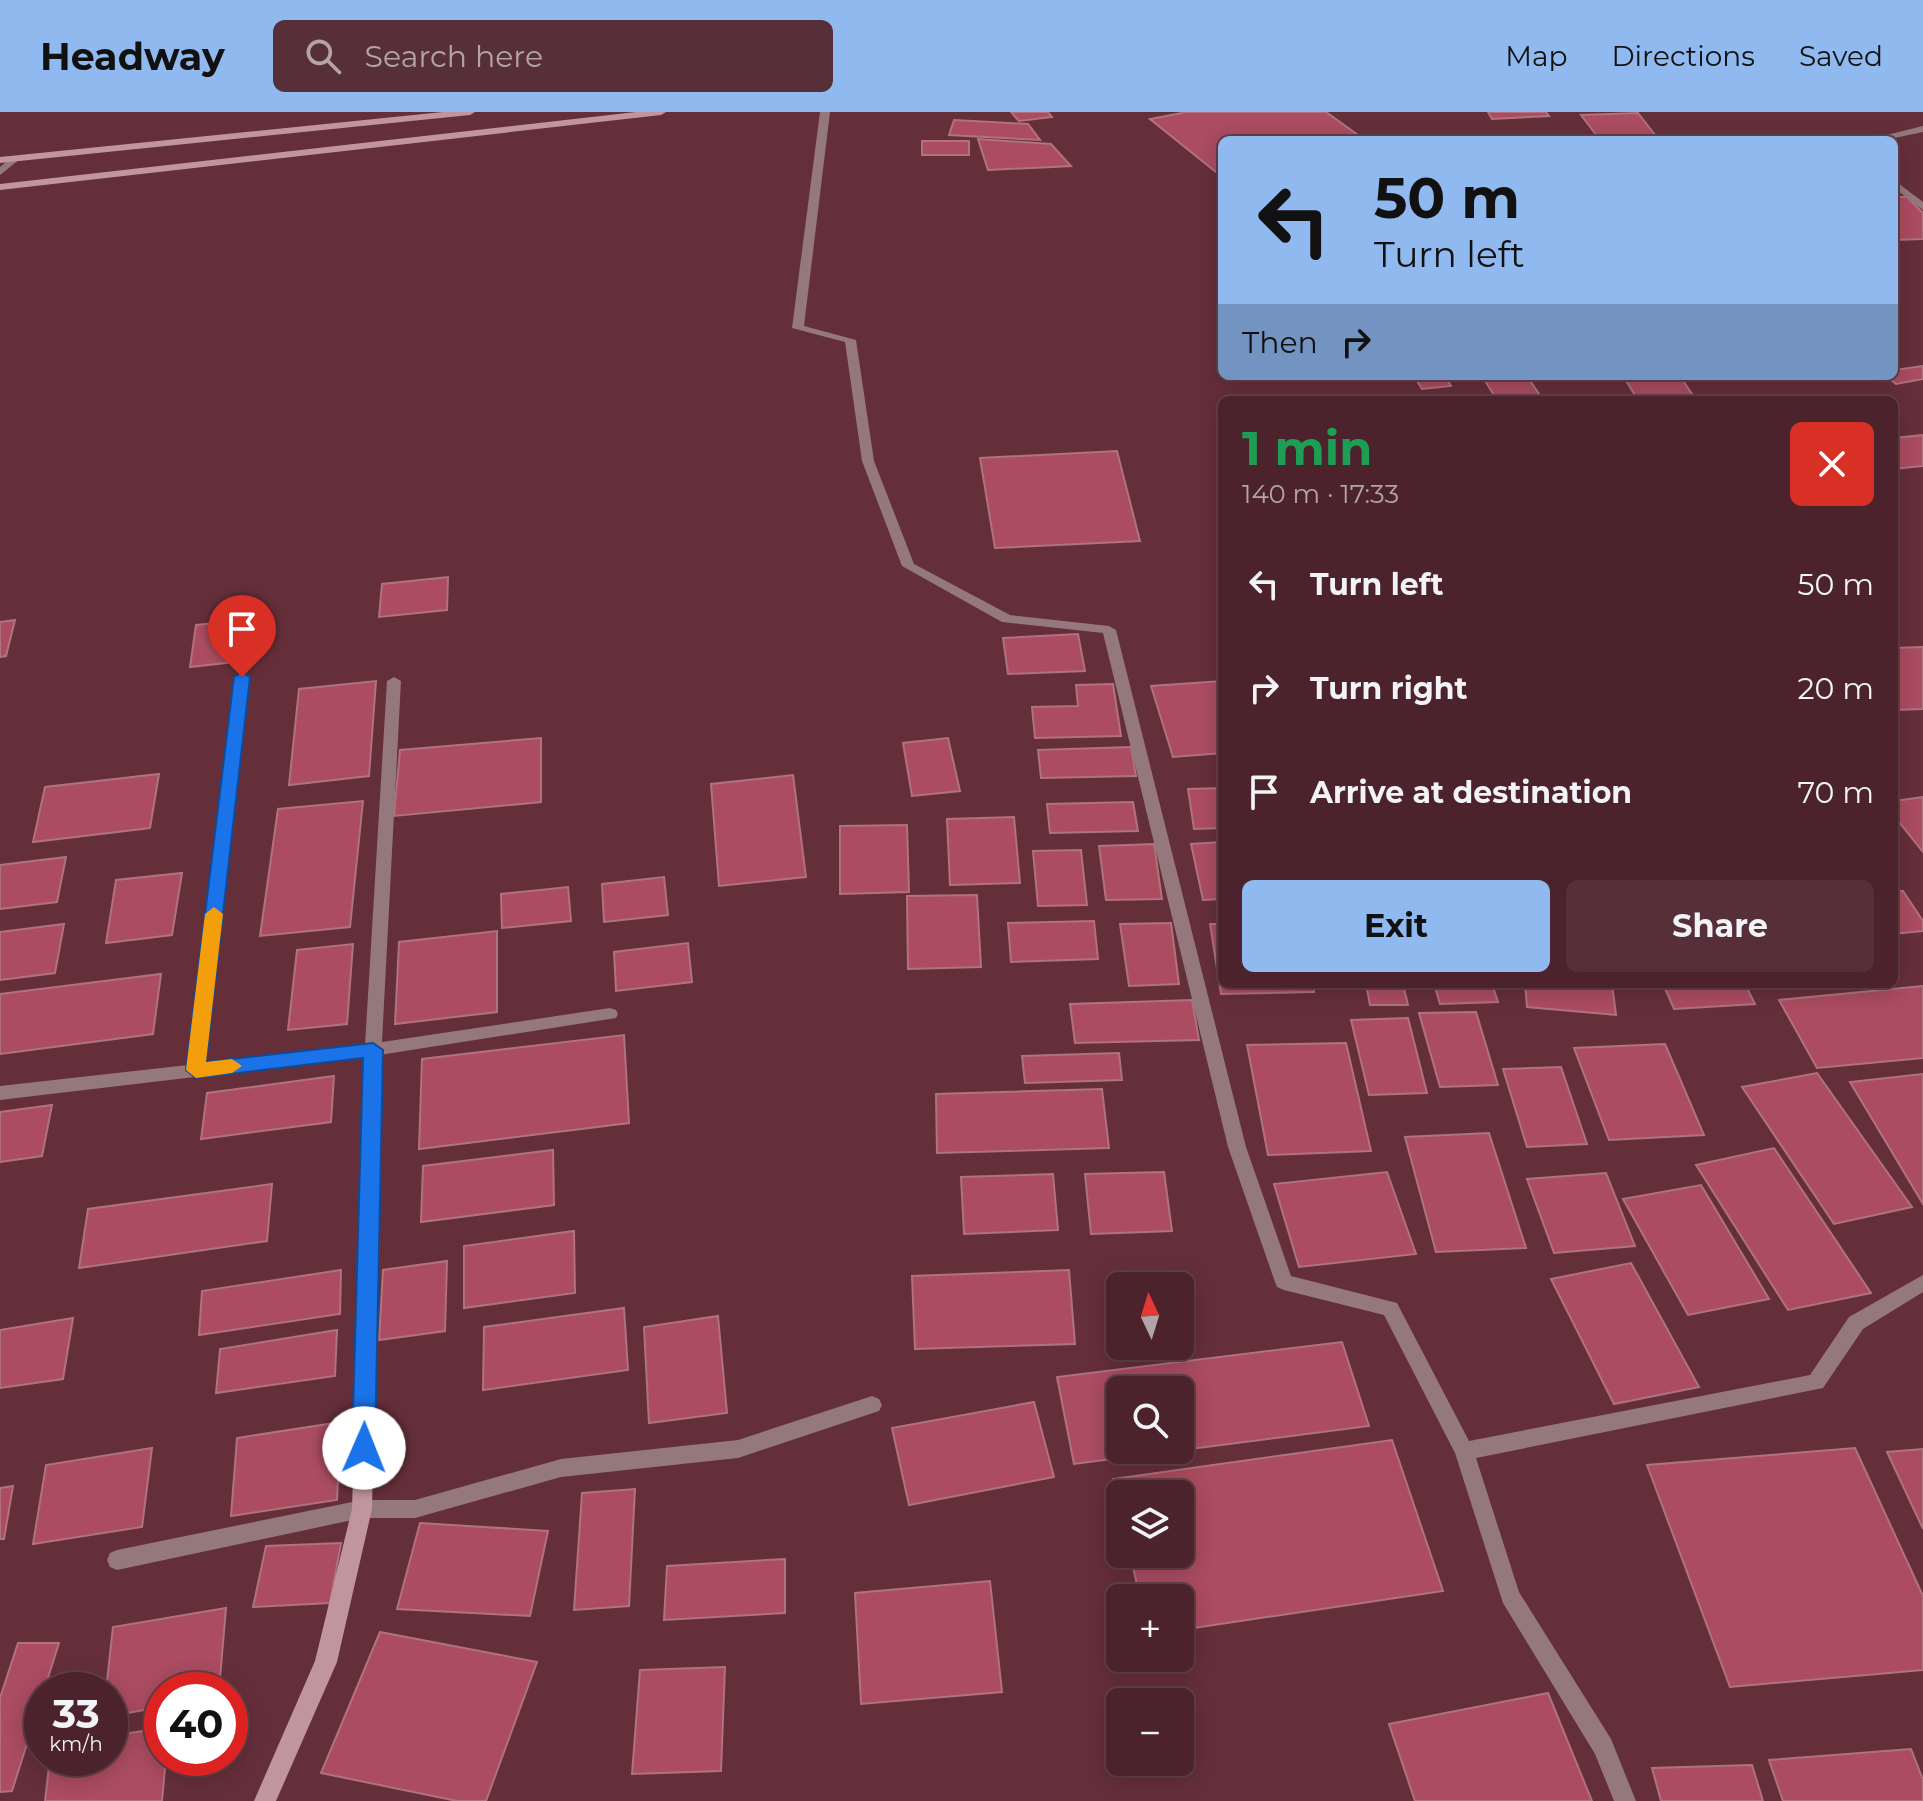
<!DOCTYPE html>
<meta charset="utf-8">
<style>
body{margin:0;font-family:Montserrat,sans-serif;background:#562f38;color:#f1f3f6;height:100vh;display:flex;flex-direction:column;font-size:30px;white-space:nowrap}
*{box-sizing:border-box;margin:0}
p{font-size:26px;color:#b2a4a9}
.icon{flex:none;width:44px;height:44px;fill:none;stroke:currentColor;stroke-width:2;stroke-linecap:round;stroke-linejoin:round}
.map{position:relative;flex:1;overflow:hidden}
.sheet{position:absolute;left:1218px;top:284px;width:680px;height:592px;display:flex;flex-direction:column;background:#4c232c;border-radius:12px;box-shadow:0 4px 20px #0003,0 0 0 2px #634048}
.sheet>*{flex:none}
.guide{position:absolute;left:1218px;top:24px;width:680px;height:244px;border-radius:12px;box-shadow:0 4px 20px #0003,0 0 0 2px #634048;background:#90b9f0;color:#111;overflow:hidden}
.needle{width:52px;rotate:356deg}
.tools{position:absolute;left:1106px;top:1160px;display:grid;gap:16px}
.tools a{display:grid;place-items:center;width:88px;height:88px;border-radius:12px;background:#4c232c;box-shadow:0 4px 20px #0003,0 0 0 2px #634048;font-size:40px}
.speed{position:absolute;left:24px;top:1560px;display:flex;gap:16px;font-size:40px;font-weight:700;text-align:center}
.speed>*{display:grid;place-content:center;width:104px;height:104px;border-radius:50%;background:#4c232c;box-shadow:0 4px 20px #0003,0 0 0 2px #634048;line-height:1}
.speed small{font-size:20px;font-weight:400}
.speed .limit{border:12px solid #d22;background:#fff;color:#111}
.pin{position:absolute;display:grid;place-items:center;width:68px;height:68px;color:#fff;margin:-82px -34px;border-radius:50% 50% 50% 0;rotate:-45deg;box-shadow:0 0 8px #0007}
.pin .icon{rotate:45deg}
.me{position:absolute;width:88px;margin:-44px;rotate:1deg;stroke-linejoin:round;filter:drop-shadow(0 0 6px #0008)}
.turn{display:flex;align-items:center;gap:28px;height:168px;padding:0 24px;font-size:36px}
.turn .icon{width:104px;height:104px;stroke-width:2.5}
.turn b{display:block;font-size:56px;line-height:68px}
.then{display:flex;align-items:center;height:76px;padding:0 24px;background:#0003;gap:16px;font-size:30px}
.round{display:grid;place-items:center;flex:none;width:84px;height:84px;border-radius:12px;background:#562f38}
.summary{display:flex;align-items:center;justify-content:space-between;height:136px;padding:0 24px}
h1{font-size:48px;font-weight:700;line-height:60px;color:#1e9e55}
.action{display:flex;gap:16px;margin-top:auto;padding:16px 24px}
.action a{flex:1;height:92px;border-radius:12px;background:#90b9f0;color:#111;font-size:32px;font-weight:700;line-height:92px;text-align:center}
.action a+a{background:#562f38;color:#f1f3f6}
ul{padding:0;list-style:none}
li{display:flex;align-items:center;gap:24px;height:104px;padding:0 24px}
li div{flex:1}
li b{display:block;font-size:30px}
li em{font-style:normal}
header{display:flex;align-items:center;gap:48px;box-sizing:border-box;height:112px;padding:0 40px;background:#90b9f0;color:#111}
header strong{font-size:38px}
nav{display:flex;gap:44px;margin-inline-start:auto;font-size:28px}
.search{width:560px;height:72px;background:#562f38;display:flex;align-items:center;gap:20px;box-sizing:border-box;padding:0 28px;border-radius:12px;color:#b2a4a9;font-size:30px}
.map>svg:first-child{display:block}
.building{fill:#ab4c61;stroke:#b0727d;stroke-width:2;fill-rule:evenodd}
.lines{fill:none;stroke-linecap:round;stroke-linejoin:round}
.street{fill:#94787c;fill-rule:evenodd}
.secondary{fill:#c1959c;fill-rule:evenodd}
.route{fill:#1a73e8;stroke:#114b97;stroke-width:2}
.slow{fill:#f59e0b}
</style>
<header>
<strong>Headway</strong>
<div class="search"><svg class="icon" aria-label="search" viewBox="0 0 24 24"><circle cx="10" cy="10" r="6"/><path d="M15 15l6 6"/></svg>Search here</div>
<nav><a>Map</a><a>Directions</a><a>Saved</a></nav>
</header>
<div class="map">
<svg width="1923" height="1689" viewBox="0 0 1923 1689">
<rect width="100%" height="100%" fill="#652f3a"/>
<g class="building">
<path d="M1011,0H1048L1052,5L1019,9Z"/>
<path d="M1187,0H1326L1365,28H1222V65L1150,7Z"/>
<path d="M1488,0H1546L1549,4L1492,7Z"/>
<path d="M1638,1L1659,28H1600L1581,3Z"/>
<path d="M954,8L1028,12L1040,28L949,23Z"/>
<path d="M978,27L1051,32L1071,54L988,58Z"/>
<rect x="922" y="29" width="47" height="14"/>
<path d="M1894,85H1907L1923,101V127L1894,128Z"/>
<path d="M1923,254V267L1896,272L1886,264H1894V258Z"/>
<path d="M1414,264H1445L1451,274L1422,277Z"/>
<path d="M1482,264H1527L1543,288H1497Z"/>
<path d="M1623,264H1680L1696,288H1638Z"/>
<path d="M1923,323V354L1894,357V326Z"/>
<path d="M1117,339L1140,429L995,436L980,346Z"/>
<path d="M448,465L447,498L379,505L382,472Z"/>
<path d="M256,507L252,548L190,555L196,513Z"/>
<path d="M15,508L6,544L0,545V510Z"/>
<path d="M1078,522L1085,559L1008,562L1003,526Z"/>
<path d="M1923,535V597L1894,598V536Z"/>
<path d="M376,569L369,664L289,673L299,577Z"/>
<path d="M1222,569V641L1173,645L1151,574Z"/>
<path d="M1113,572L1121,624L1035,626L1032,595L1078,594L1076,573Z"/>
<path d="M541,626V690L394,704L400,638Z"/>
<path d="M948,626L960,679L912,684L903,631Z"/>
<path d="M1131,635L1136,664L1041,666L1038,638Z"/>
<path d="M159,662L150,716L33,730L45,675Z"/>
<path d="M793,663L806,765L719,774L711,672Z"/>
<path d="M1222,676V716L1194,717L1188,677Z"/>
<path d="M1923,685V740L1894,704V689Z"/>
<path d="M363,689L350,815L260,824L278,697Z"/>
<path d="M1133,690L1138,719L1050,721L1047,692Z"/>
<path d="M1014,705L1020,771L950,773L947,707Z"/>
<path d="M907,713L909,780L840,782V714Z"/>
<path d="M1222,730V787L1203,788L1191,732Z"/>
<path d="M1154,732L1162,787L1106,788L1099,734Z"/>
<path d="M1081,738L1087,793L1038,794L1033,739Z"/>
<path d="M66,745L57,790L0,797V753Z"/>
<path d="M182,761L172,823L106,831L116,768Z"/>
<path d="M664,765L668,803L604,810L602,772Z"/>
<path d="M568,775L571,809L502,816L501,782Z"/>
<path d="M1894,779H1903L1923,809V819L1894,822Z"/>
<path d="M977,783L981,855L908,857L907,784Z"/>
<path d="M1094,809L1098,847L1011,850L1008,811Z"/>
<path d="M1171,811L1179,872L1129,874L1120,812Z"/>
<path d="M64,812L55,861L0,868V820Z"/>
<path d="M1210,812H1222V872H1313L1314,880L1221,882Z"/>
<path d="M497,819V900L395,912L399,830Z"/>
<path d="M688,831L692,870L616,879L614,840Z"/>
<path d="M353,832L347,912L288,918L297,838Z"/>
<path d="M161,862L153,922L0,942V882Z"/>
<path d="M1366,872H1403L1408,893H1370Z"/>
<path d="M1434,872H1492L1498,890L1440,892Z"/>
<path d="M1525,872H1612L1616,903L1527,895Z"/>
<path d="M1663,872H1745L1755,892L1674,897Z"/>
<path d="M1923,874V946L1817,956L1779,888Z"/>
<path d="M1192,888L1199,928L1075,931L1070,892Z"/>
<path d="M1476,900L1498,973L1440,975L1419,901Z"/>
<path d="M1408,906L1427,981L1369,983L1351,908Z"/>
<path d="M624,923L629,1011L419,1037L422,947Z"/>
<path d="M1346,931L1371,1039L1268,1043L1247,933Z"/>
<path d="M1665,932L1704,1023L1609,1028L1574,936Z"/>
<path d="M1119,941L1122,968L1025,971L1022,944Z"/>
<path d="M1561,955L1587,1032L1527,1035L1503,957Z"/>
<path d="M1817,961L1912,1095L1834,1112L1742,975Z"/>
<path d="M1923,962V1092L1850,970Z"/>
<path d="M334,964L331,1010L201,1027L207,981Z"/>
<path d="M1102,977L1109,1036L937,1041L936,982Z"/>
<path d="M52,993L42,1044L0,1050V1000Z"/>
<path d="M1489,1021L1526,1136L1436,1140L1405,1025Z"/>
<path d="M1774,1036L1871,1181L1788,1198L1696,1053Z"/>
<path d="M553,1038L554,1093L421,1110L423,1054Z"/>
<path d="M1164,1060L1172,1119L1091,1122L1085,1062Z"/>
<path d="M1387,1060L1416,1142L1299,1155L1274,1072Z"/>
<path d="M1606,1061L1635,1134L1554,1141L1527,1067Z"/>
<path d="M1053,1062L1058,1118L964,1122L961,1065Z"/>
<path d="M272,1072L267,1129L79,1156L88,1097Z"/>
<path d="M1701,1073L1769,1187L1688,1203L1623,1087Z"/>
<path d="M574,1119L575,1181L464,1196V1134Z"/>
<path d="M447,1149L445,1219L379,1228L383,1158Z"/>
<path d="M1631,1151L1699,1275L1614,1292L1551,1167Z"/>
<path d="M341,1158L340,1202L199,1223L202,1179Z"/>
<path d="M1069,1158L1075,1232L915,1237L912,1164Z"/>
<path d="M624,1196L628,1258L483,1278L484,1215Z"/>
<path d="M718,1204L727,1301L649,1311L644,1215Z"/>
<path d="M73,1206L63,1267L0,1276V1218Z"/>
<path d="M337,1218L335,1264L216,1281L220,1237Z"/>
<path d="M1342,1230L1369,1314L1074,1352L1057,1265ZM1120,1278H1180V1338H1120Z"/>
<path d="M1034,1290L1054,1365L909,1393L892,1316Z"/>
<path d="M341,1310L337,1388L231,1404L237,1326Z"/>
<path d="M1392,1328L1443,1479L1180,1518V1486H1140L1130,1442H1180V1382H1120V1398L1113,1367Z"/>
<path d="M152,1336L142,1415L33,1432L46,1353Z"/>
<path d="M1855,1336L1923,1484V1558L1730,1575L1647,1353Z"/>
<path d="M1923,1337V1417L1887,1340Z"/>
<path d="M13,1374L4,1427H0V1376Z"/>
<path d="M635,1377L629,1494L574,1498L582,1381Z"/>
<path d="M420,1411L548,1419L530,1504L397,1497Z"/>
<path d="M341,1431L330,1491L253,1495L266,1434Z"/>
<path d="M785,1447V1501L664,1508L667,1454Z"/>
<path d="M990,1469L1002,1580L861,1592L855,1481Z"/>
<path d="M226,1496L219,1578H162V1595L110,1604V1578H106L113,1515Z"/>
<path d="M380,1520L537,1550L486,1689H457L321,1661Z"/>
<path d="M18,1531H59L12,1679L0,1680V1586Z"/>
<path d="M725,1555L721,1659L632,1662L640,1558Z"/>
<path d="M1548,1581L1592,1689H1415L1389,1612Z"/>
<path d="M162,1616V1646H166L162,1689H45L50,1646H110V1624Z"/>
<path d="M1911,1637L1923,1668V1689H1783L1769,1648Z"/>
<path d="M1752,1653L1763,1689H1661L1652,1656Z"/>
</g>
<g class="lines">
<g class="street">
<path d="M820,0H830L804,214L856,228L874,349L914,452L1010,503L1109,514L1116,518L1246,1035L1291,1164L1397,1191L1469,1329L1810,1263L1849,1205L1923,1163V1180L1863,1217L1823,1276L1476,1346L1519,1480L1611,1627L1636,1689H1614L1595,1642L1503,1491L1455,1341L1384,1203L1284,1178L1277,1175L1275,1170L1228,1035L1103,521L1002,510L902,454L862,349L845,230L792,216Z"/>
<path d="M1923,14V20L1885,28H1866Z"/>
<path d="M12,45L20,47L0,63V55Z"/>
<path d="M1894,68L1923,90V98L1894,76Z"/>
<path d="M242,561L249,565L205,951L365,933L387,569L394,565L401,569L382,930L610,896L616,898L618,902L616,906L373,944L0,988V974L188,953L235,565Z"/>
<path d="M872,1284L879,1287L882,1293L879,1299L738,1346L561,1365L415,1406H362L117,1458L110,1455L107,1448L110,1441L117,1438L362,1388H415L561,1347L738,1328Z"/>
</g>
<g class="secondary">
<path d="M443,0H475L470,3L0,51V45Z"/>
<path d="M636,0H666L661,3L0,78V72Z"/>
<path d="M373,932L379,934L381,938L372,1397L337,1550L276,1689H254L315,1549L352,1397L365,938L367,934Z"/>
</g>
</g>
<path class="route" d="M242,560L250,565L206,950L373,931L383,938L375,1336L372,1343L364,1346L356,1343L352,1336L363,946L196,966L186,958L234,565Z"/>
<path class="slow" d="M214,795L223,802L206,950L232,947L242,954L232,961L196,966L186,958L205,802Z"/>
</svg>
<div class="tools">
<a><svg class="needle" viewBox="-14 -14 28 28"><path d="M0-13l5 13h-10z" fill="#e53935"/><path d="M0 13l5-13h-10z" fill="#b2a4a9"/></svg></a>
<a><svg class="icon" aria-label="search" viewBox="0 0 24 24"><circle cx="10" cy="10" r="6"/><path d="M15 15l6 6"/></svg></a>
<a><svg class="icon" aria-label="layers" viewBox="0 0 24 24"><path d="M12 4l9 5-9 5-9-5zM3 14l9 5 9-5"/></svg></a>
<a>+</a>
<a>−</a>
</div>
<div class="speed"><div>33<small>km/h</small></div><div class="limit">40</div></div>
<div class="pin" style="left:242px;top:565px;background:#d93025"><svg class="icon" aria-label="arrive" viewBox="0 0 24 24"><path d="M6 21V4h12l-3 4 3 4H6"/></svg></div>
<svg class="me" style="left:364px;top:1336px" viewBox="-20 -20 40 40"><circle r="19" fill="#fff"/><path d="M0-13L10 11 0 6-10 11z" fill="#1a73e8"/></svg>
<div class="guide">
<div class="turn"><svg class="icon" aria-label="left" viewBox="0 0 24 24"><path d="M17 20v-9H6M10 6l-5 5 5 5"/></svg><div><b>50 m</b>Turn left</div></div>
<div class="then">Then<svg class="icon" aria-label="right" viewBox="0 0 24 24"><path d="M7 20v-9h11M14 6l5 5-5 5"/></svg></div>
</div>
<section class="sheet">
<div class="summary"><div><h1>1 min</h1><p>140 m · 17:33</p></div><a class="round" style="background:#d93025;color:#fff"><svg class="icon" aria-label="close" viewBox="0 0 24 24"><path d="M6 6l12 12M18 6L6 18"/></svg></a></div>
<ul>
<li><svg class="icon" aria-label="left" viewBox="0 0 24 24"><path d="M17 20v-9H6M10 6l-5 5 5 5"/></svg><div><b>Turn left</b></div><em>50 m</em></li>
<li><svg class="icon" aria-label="right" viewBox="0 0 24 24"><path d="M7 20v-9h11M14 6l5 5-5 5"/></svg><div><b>Turn right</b></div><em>20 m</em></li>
<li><svg class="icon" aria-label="arrive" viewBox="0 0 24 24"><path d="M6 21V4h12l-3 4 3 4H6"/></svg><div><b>Arrive at destination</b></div><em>70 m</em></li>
</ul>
<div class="action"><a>Exit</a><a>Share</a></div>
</section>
</div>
